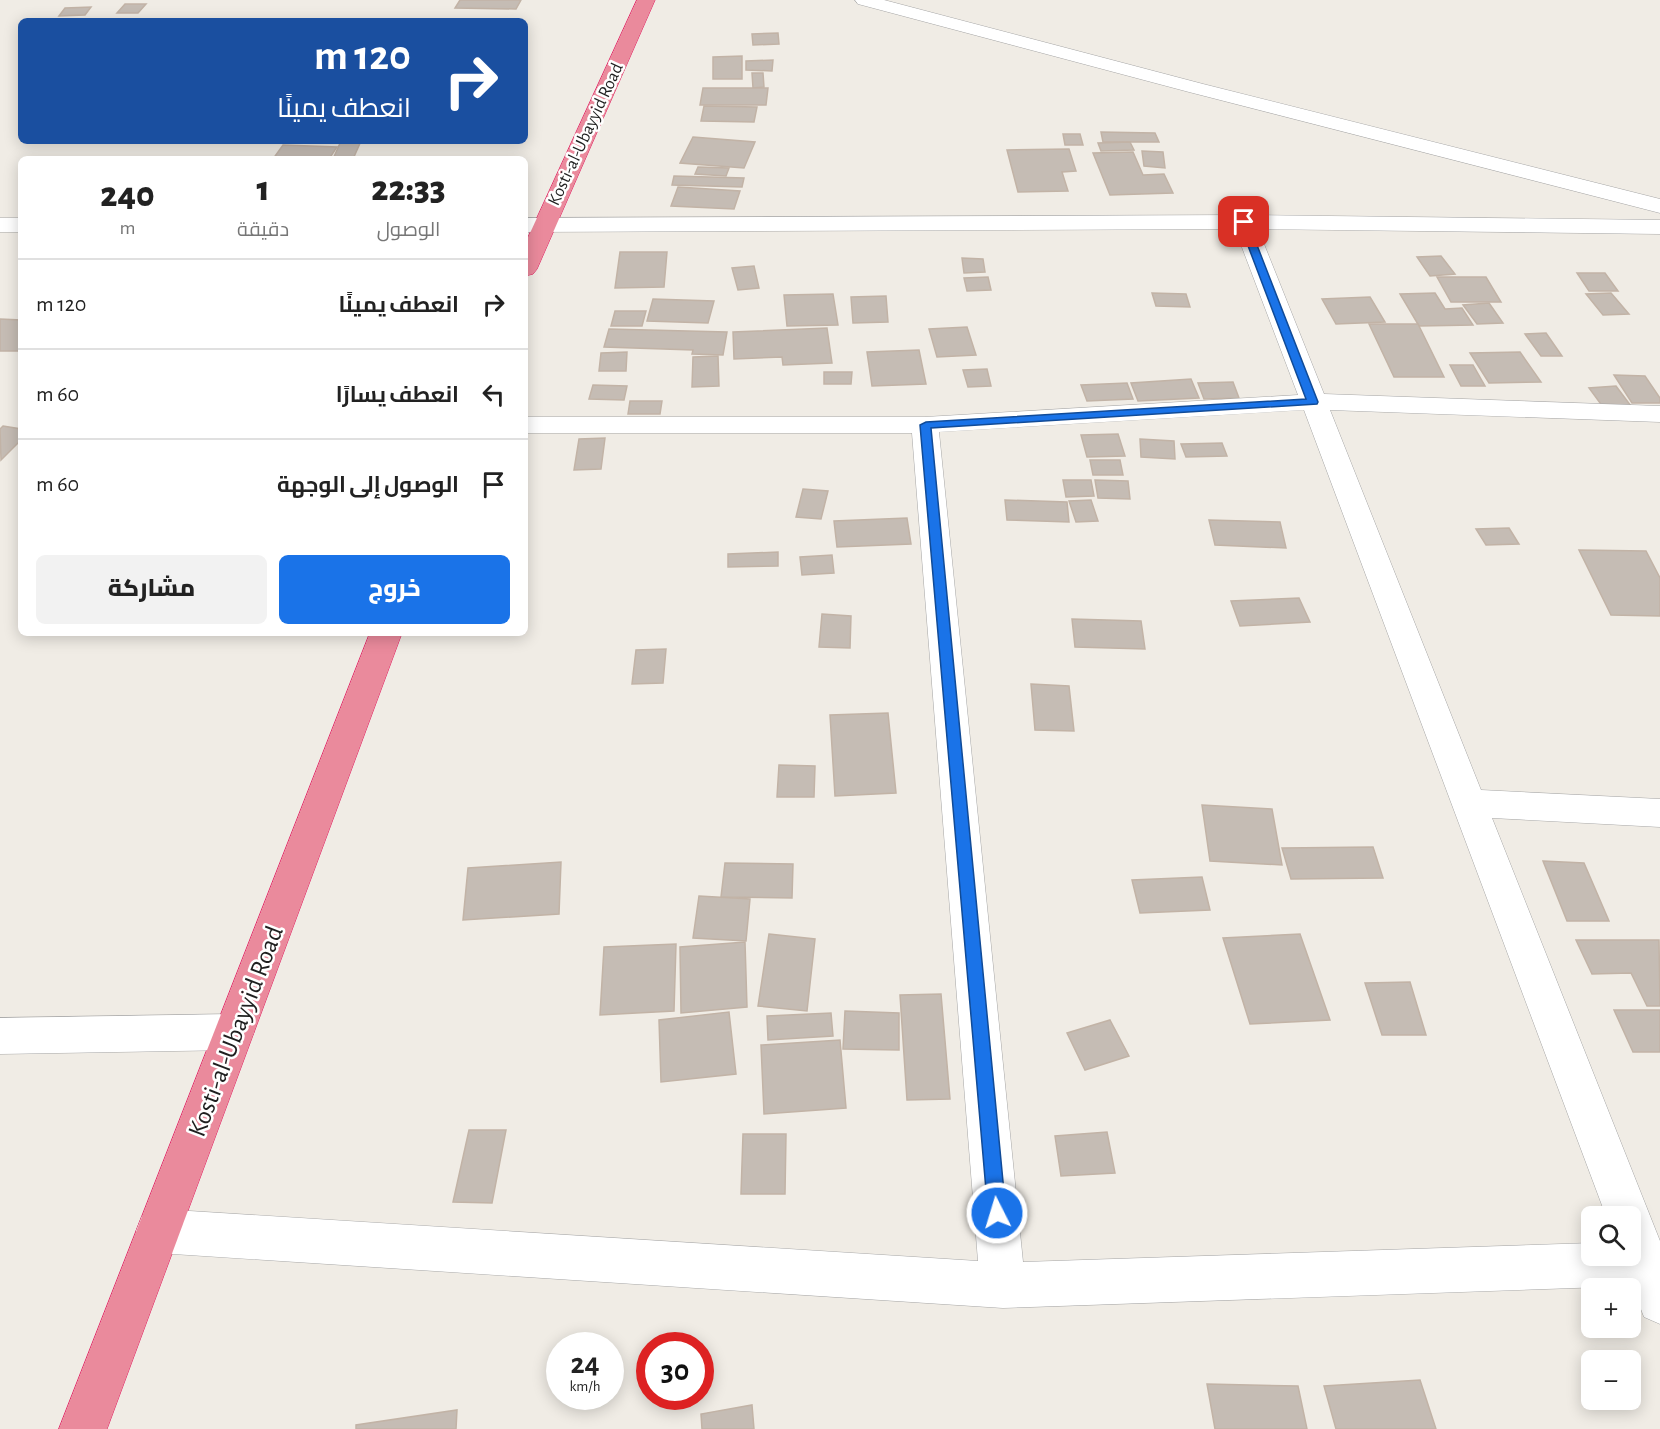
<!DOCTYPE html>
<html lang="ar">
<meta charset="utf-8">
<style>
body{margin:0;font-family:"Alegreya Sans",Cairo,sans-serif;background:#f2f2f2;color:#222;direction:rtl;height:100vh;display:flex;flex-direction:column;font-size:22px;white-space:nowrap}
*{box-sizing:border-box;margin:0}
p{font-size:20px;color:#767676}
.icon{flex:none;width:33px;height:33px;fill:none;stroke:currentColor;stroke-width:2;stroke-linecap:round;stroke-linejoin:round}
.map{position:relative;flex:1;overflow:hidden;direction:ltr}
.panel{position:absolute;left:18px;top:156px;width:510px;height:480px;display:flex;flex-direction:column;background:#fff;border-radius:9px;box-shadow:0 3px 15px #0003;direction:rtl}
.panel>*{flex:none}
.guide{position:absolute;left:18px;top:18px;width:510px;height:126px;border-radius:9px;box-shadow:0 3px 15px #0003;direction:rtl;background:#1a4fa0;color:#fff;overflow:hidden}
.fabs{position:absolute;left:1581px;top:1206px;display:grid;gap:12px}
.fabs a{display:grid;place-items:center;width:60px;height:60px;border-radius:9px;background:#fff;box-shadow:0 3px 15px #0003;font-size:30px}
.speed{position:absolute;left:546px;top:1332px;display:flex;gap:12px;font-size:30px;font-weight:700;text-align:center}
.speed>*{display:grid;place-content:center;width:78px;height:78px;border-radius:50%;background:#fff;box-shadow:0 3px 15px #0003;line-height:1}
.speed small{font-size:15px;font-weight:400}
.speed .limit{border:9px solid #d22;background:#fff;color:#111}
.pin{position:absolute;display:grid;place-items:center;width:51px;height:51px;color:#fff;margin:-26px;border-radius:12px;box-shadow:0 3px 9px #0006}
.me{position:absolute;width:66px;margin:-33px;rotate:355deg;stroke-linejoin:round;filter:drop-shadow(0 0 4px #0008)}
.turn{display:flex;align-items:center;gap:21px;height:126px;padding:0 18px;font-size:27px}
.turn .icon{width:78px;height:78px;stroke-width:2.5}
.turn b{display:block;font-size:42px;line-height:51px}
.eta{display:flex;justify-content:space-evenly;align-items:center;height:102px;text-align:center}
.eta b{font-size:36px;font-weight:800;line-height:42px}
.button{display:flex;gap:12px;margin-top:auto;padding:12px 18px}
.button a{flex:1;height:69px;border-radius:9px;background:#1a73e8;color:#fff;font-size:24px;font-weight:800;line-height:69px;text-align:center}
.button a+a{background:#f2f2f2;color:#222}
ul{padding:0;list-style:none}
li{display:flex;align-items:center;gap:18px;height:90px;padding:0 18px;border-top:2px solid #e0e0e0}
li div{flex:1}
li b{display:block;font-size:22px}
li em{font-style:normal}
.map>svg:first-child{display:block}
.building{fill:#c5bcb4;stroke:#c2b3a6;stroke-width:1.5}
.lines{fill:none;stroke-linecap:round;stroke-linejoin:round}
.street-casing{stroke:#a6a6a6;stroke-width:1}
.highway-casing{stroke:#e01f61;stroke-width:1}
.street{fill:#fff;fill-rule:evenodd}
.highway{fill:#ea8a9c;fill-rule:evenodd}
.route{fill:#1a73e8;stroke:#114b97;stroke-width:1.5}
.labels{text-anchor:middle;stroke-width:5;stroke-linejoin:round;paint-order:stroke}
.far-street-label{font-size:18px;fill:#1f1f1f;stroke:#fff}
.near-street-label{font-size:26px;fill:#1f1f1f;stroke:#fff}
</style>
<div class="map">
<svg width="1660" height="1429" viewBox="0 0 1660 1429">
<rect width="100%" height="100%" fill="#f0ece5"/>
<g class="building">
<path d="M460,0H521L516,9L455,8Z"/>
<path d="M125,4H146L138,13H117Z"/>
<path d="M91,7L85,15L59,16L65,8Z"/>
<path d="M778,33L779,44L753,45L752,34Z"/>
<path d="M742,56V79H713V57Z"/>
<path d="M773,60L772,71L746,70V61Z"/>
<path d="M752,73H763L764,87L753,88Z"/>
<path d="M703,88H768L766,105H700Z"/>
<path d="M704,106L757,107L754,122L701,121Z"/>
<path d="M1101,132L1155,133L1159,142H1103Z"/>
<path d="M1063,134H1080L1083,145H1065Z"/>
<path d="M693,137L755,142L744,168L680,163Z"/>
<path d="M341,141H361L353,159H333Z"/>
<path d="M1130,142L1134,150L1101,151L1098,143Z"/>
<path d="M283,145L337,147L329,159H273Z"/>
<path d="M1069,149L1076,171L1062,172L1068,191L1018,192L1007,150Z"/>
<path d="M1142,151L1163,152L1165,168L1144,166Z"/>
<path d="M1133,152L1143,175L1164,174L1173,193L1110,195L1093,153Z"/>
<path d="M698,167L729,168L726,176L695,174Z"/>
<path d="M674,176L744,178L742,187L672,185Z"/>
<path d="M678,187L740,191L734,209L671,206Z"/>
<path d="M620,252H667L664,287L615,288Z"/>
<path d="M1441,256L1455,274L1430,276L1417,257Z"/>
<path d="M962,258L983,259L985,272L964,273Z"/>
<path d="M754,266L759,288L738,290L732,268Z"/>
<path d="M1577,273H1605L1618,291H1589Z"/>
<path d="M988,277L991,290L967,291L964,278Z"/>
<path d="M1437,277H1486L1501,302H1451Z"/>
<path d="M1152,293L1186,294L1190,307L1156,306Z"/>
<path d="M1435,293L1445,309L1462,308L1473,325L1419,326L1400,294Z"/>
<path d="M1611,293L1629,314L1603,315L1586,294Z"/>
<path d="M833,294L838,325L787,326L784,295Z"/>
<path d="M886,296L888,322L853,323L851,297Z"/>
<path d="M1370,297L1385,322L1336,324L1322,299Z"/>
<path d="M653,299L714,301L708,323L647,321Z"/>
<path d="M1489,303L1503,323L1477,324L1463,305Z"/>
<path d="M615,311H646L642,326H611Z"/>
<path d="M0,319L21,320V351H0Z"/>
<path d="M1369,324H1418L1444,377H1394Z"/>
<path d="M967,327L976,355L937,357L929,329Z"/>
<path d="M827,328L832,363L783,365L782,357L734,359L733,332Z"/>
<path d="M609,329L727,332L723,355L692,354L693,350L604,347Z"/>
<path d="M1546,333L1562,356H1541L1525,334Z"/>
<path d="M919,350L926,384L872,386L867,352Z"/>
<path d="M627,352L626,371H599L601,353Z"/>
<path d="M1520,352L1541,382L1489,383L1470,353Z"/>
<path d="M718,356L719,386L692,387L693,357Z"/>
<path d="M1450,365H1473L1485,386H1461Z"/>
<path d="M987,369L991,386L968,387L963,370Z"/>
<path d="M824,372H852L851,384H824Z"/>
<path d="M1614,375L1645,376L1660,398V403H1632Z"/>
<path d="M1191,379L1199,398L1138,401L1131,383Z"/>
<path d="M1233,382L1239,398L1204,399L1198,383Z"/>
<path d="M1127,383L1133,399L1087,401L1081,385Z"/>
<path d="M593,385L627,386L624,400L589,399Z"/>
<path d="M1616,386L1631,406L1603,407L1589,388Z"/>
<path d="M630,401H662L660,414H628Z"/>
<path d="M3,426L21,429V440L1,460L0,429Z"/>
<path d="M1118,434L1125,456L1087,457L1081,435Z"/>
<path d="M605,438L601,469L574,470L579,439Z"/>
<path d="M1140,439L1174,441L1175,459L1141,457Z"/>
<path d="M1222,443L1227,456L1186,457L1181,444Z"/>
<path d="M1090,460H1120L1123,475H1093Z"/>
<path d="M1063,480H1091L1094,496L1066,497Z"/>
<path d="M1095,480L1128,481L1130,499L1098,498Z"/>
<path d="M803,489L828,491L821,519L796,517Z"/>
<path d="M1005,500L1067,502L1069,522L1007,520Z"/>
<path d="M1091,500L1098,521L1076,522L1069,501Z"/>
<path d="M907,518L911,544L837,547L834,521Z"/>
<path d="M1209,520L1280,522L1286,548L1215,545Z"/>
<path d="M1509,528L1519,544L1486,545L1476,529Z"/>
<path d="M1579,550L1646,551L1660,578V616L1611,615Z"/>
<path d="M778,552V566L728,567V554Z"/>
<path d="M832,555L834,573L802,575L800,557Z"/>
<path d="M1299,598L1310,622L1240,626L1231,601Z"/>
<path d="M822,614L851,616L850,648L819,647Z"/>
<path d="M1072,619L1141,621L1145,649L1075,647Z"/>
<path d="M666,649L663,683L632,684L636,650Z"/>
<path d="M1031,684L1069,686L1074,731L1035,730Z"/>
<path d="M888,713L896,793L835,796L830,715Z"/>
<path d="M779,765L815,766L814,797H777Z"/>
<path d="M1202,805L1272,809L1282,865L1210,861Z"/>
<path d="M1373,847L1383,878L1291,879L1282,848Z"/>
<path d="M1543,861L1584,863L1609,921H1567Z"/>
<path d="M561,862L559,914L463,920L468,868Z"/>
<path d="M725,863L793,864L792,898L721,897Z"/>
<path d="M1202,877L1210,910L1140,913L1132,880Z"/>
<path d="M699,896L750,899L746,941L693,938Z"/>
<path d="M769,934L815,939L807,1011L758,1006Z"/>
<path d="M1300,934L1330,1020L1250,1024L1223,938Z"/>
<path d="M1576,940H1659L1660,1006H1647L1631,973L1592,974Z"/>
<path d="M745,942L747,1007L681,1013L680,947Z"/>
<path d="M676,944L674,1011L600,1015L604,947Z"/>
<path d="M1410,982L1426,1035H1382L1365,983Z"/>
<path d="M941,994L950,1099L907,1100L900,995Z"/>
<path d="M1614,1010H1660V1052H1633Z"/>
<path d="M845,1011L899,1013V1050L843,1049Z"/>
<path d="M729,1012L736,1074L661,1082L659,1020Z"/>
<path d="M831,1013L833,1036L768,1040L767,1016Z"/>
<path d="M1110,1020L1129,1056L1085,1070L1067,1033Z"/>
<path d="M840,1040L846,1108L764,1114L761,1045Z"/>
<path d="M469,1130H506L492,1203L453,1202Z"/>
<path d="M1107,1132L1115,1173L1061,1176L1055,1136Z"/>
<path d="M743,1134H786L785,1194H741Z"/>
<path d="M1420,1380L1436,1429H1336L1324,1386Z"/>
<path d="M1207,1384L1298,1386L1307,1429H1215Z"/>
<path d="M752,1405L754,1429H702L701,1414Z"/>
<path d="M457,1410L456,1429H356V1425Z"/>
</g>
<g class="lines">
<defs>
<g id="street">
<path d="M855,0H884L1203,84L1660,199V213L1189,92L858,4Z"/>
<path d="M1244,215L1660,220V234L1258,229L1324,394L1660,406V422L1330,410L1481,790L1660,799V827L1492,818L1660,1241V1324L1644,1317L1632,1286L1003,1308L158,1253L142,1246L136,1231L142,1216L158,1209L978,1261L912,433H525V417H925L1298,395L1235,229L525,232V218ZM1304,410L1606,1216H1630V1256H1592V1243L1023,1262L939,432Z"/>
<rect x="0" y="218" width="21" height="14"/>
<path d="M234,1014L248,1019L254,1032L248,1045L234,1050L0,1054V1018Z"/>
</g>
<g id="highway">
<path d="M637,0H655L537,269L533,274L525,276V244Z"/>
<path d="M370,633H402L107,1429H59Z"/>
</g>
</defs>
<use href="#street" class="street-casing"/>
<use href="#highway" class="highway-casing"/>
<use href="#street" class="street"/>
<use href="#highway" class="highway"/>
</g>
<path class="route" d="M1240,220L1248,222L1318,402L1317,404L931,428L1006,1213L1003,1220L997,1222L990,1220L988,1213L920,425L926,422L1306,399L1239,222Z"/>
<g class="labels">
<g class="far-street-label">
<text transform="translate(585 134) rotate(-65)" y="6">Kosti-al-Ubayyid Road</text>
</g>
<g class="near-street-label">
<text transform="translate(235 1031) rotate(-69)" y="9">Kosti-al-Ubayyid Road</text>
</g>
</g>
</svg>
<div class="fabs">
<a><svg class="icon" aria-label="search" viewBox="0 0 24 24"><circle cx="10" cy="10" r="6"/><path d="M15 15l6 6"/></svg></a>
<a>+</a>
<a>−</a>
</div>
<div class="speed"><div>24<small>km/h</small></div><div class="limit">30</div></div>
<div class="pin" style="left:1244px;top:222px;background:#d93025"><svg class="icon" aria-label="arrive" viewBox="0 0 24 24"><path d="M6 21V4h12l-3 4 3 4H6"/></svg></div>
<svg class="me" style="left:997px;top:1213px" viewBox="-20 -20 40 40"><circle r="17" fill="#1a73e8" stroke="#fff" stroke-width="3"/><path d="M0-11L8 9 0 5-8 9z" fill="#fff"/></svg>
<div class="guide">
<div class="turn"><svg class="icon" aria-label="right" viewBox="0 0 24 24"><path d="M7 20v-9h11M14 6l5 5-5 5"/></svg><div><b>120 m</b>انعطف يمينًا</div></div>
</div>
<section class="panel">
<div class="eta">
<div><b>22:33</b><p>الوصول</p></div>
<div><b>1</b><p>دقيقة</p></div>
<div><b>240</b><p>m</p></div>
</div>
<ul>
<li><svg class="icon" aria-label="right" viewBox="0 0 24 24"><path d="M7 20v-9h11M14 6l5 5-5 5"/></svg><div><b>انعطف يمينًا</b></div><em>120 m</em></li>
<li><svg class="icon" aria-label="left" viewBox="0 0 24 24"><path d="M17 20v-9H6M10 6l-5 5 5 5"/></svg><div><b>انعطف يسارًا</b></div><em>60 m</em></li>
<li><svg class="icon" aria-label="arrive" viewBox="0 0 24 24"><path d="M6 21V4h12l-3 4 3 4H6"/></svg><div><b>الوصول إلى الوجهة</b></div><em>60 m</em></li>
</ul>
<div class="button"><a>خروج</a><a>مشاركة</a></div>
</section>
</div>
